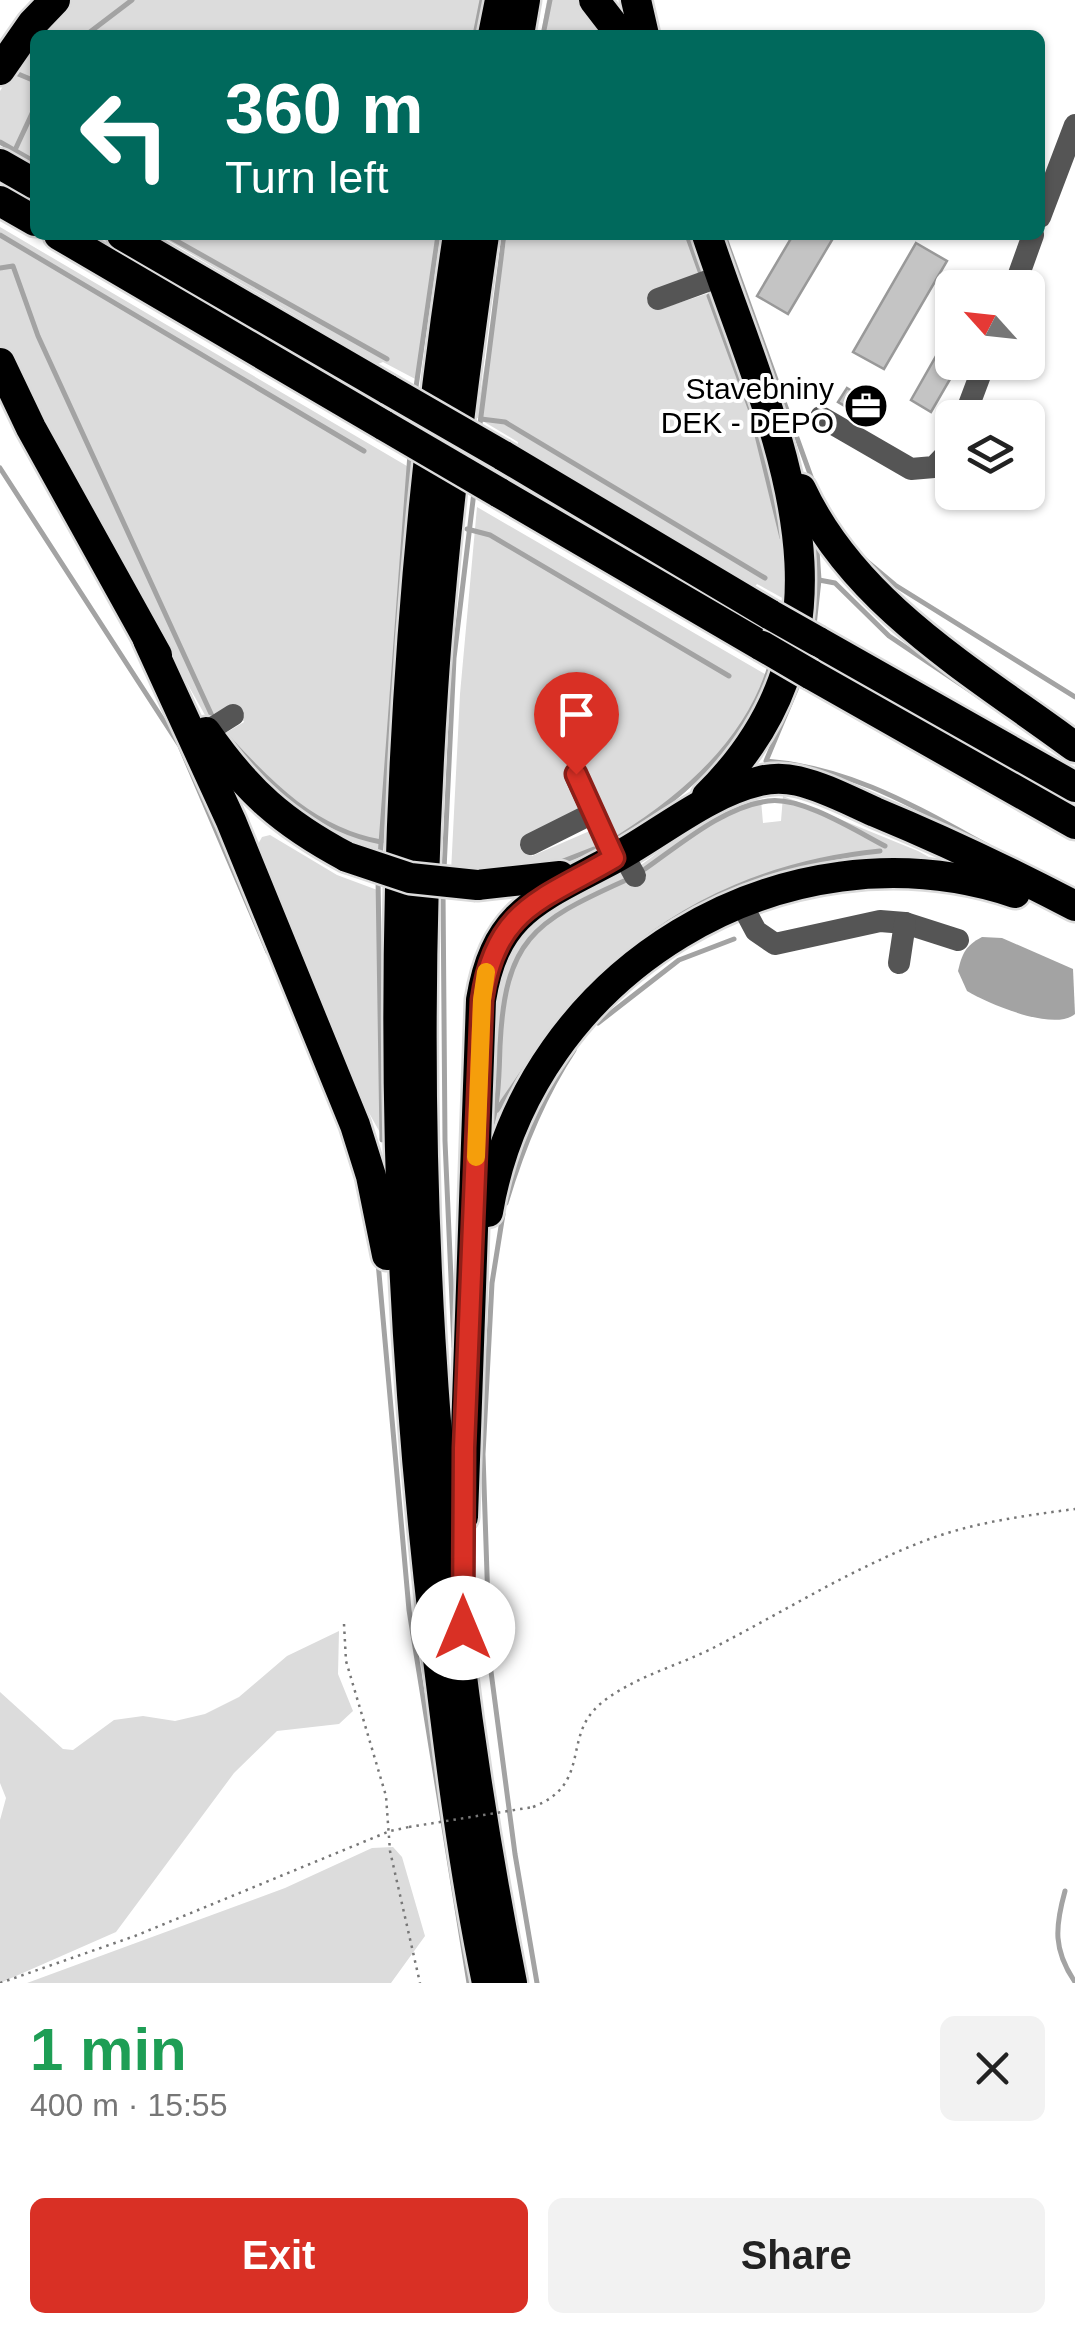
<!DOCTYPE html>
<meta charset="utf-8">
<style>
body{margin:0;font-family:Helvetica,sans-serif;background:#f2f2f2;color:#222;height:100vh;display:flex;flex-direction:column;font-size:38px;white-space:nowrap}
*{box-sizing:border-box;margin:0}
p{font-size:32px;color:#767676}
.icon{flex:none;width:55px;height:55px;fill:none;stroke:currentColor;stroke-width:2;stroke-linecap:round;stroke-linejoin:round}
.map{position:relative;height:1983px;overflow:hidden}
.panel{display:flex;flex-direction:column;background:#fff;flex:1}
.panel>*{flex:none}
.guide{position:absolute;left:30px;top:30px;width:1015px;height:210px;border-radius:15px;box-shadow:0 2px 8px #0004;background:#00695c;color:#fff;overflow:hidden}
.needle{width:65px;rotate:297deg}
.fabs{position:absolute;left:935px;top:270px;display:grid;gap:20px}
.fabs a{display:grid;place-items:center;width:110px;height:110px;border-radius:15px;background:#fff;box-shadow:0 2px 8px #0004;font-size:50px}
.pin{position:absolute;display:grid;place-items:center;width:85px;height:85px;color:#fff;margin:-102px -42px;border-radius:50% 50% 50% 0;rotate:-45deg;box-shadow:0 0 10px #0007}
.pin .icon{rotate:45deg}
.me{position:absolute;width:110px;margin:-55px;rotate:0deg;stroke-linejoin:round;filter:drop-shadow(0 0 8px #0008)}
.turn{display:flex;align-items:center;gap:35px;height:210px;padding:0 30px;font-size:45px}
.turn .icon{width:130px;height:130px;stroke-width:2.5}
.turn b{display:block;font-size:70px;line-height:85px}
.round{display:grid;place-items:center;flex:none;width:105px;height:105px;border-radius:15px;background:#f2f2f2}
.headline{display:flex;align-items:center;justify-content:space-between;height:170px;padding:0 30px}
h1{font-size:60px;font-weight:800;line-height:75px;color:#1e9e55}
.cta{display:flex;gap:20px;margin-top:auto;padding:20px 30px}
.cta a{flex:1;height:115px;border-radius:15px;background:#d93025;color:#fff;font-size:40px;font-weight:800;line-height:115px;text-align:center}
.cta a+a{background:#f2f2f2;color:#222}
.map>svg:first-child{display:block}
.green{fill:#dcdcdc}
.water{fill:#a3a3a3}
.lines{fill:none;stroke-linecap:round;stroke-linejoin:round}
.stream{stroke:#a3a3a3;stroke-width:5}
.building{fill:#c4c4c4;stroke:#999;stroke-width:2.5}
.highway-casing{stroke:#dbdbdb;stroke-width:35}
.path{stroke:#777;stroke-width:2.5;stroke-dasharray:2.5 5;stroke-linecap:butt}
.minor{stroke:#555;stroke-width:22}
.highway{stroke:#000;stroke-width:30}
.highway-bridge-casing{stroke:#dbdbdb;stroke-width:35;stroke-linecap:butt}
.path-bridge{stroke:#777;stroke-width:2.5;stroke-dasharray:2.5 5;stroke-linecap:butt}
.highway-bridge{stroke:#000;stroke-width:30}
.route-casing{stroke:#8d1f18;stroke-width:25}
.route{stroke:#d93025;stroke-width:18}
.slow{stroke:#f59e0b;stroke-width:18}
.labels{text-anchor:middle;stroke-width:8;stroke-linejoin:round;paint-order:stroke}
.poi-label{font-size:30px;fill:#000;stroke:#fff;text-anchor:end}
</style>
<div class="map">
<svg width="1075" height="1983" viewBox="0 0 1075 1983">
<rect width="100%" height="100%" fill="#fff"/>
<g class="green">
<path d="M71,0H484L477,35H35Z"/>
<path d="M547,0H583L609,35H541Z"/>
<path d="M35,35V164L0,145V91Z"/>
<path d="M0,227L412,469L394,667L383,859L324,841L217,738L244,722L236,707L210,724L7,363L0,347Z"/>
<path d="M159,235H442L419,381L383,362L378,364Z"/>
<path d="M507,235H694L709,274L660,309L715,291L745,379L781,514L786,600L757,584L753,589L517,450L518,442L476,417Z"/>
<path d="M477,507L770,677C734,748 685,803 616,843L582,813L526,841L532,856L592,830L601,850L543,873L451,872L460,694Z"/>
<path d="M783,796L918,851L945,866L790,874L548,1040L513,1095L486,1151L492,985L524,923L575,891L622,873L632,887L646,878L641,865C673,843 720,797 761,800L763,823L781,821Z"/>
<path d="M270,835L337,875L380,891L382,1136L360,1097L256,848L262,837Z"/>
<path d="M339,1631L338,1674L353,1711L339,1724L277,1731L234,1773L116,1932L0,1983V1820L6,1798L0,1783V1692L63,1749L73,1750L114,1720L143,1716L175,1721L205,1714L239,1697L287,1656Z"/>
<path d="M393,1847L402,1857L425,1936L391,1983H27L285,1888L372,1848Z"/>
</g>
<path class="water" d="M982,937L1002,938L1073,969L1075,1014C1054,1032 989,1004 967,991L958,971C962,954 965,946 982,937Z"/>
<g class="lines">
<g class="stream">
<path d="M86,35L132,0"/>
<path d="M475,35L482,0"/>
<path d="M543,35L550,0"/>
<path d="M11,71L35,81"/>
<path d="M0,142L35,162"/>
<path d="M15,150L35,107"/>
<path d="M0,235L364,451"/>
<path d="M166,235L387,359"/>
<path d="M687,235L701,274"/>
<path d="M724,235L814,485"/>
<path d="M0,268L13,266L38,336L213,718"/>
<path d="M709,296L751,411L782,538"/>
<path d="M415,394L438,235"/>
<path d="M481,419L505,422L765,578"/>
<path d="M479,432L504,235"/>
<path d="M0,468L180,746L268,952"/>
<path d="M467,529L490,535L729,676"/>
<path d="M864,559L895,585L1075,697"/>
<path d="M819,580L835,583L889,636L990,704"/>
<path d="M814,626L819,580L817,550"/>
<path d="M800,680L766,761C851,768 914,806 988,846"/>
<path d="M228,738C271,785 315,830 381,842"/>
<path d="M619,837C685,796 749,740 771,663"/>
<path d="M380,857L410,454"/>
<path d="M558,863L594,849"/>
<path d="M645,869C681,844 723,807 768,801C801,796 856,831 885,846"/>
<path d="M444,870L454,658L474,492"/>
<path d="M378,878L382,1140"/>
<path d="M443,891L445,1141L454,1347"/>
<path d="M611,968C685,898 780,861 880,851"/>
<path d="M573,1007L592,985"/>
<path d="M598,1023L679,960L734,939"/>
<path d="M497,1110L538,1050"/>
<path d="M490,1131C499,1103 499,1075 500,1046C505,940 533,922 624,881"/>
<path d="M506,1203C522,1149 543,1097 574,1050"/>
<path d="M503,1214L492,1283L483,1454L490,1664L515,1854L537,1983"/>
<path d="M378,1262L409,1610L469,1983"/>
<path d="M1065,1891C1055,1927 1053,1950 1075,1982"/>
</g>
</g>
<g class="building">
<path d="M793,235H835L788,314L757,296Z"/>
<path d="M916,243L947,261L884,369L853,352Z"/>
<path d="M952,328V362H960L931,412L911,400Z"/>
<path d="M847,388L880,408L872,422L838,402Z"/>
</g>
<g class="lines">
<defs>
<g id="highway">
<path d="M594,0L621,35"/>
<path d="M636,0L644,35"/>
<path d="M493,35L500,0"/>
<path d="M519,35L525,0"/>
<path d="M0,70L32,24L55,0"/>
<path d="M0,164L35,184"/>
<path d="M0,201L35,221"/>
<path d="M59,235L385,426"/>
<path d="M122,235L389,390"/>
<path d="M458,235C387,702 379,1165 435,1634C449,1751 463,1868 487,1983"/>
<path d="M484,235C462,386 443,538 433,691C405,1121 428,1561 512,1983"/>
<path d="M0,363L31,428L157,655"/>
<path d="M502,455L771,615"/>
<path d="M801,489C855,605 975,673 1075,747"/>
<path d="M498,492L762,646"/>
<path d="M148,640L231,821L355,1125L371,1176L387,1255"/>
<path d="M817,641L1075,787"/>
<path d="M810,674L1075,824"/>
<path d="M206,732C247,791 283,823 347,857"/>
<path d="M707,796C880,624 770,426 707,235"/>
<path d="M477,885L560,876"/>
<path d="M488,1212C528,972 784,816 1015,893"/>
<path d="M463,1517L481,1000C495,914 536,900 606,863C657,837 704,794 760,781C772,778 785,778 798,781C824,787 850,801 875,812C943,840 1010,872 1075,906"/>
</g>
</defs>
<use href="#highway" class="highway-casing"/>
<g class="path">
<path d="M344,1624L346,1661L386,1796L390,1851L420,1983"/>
<path d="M533,1807C592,1784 562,1738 599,1705C630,1678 678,1666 715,1647C783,1612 848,1571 919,1543C969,1523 1022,1516 1075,1509"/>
<path d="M0,1983L135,1936L390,1831L409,1827"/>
</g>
<g class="minor">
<path d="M1040,217L1075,125"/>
<path d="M1014,288L1033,235"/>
<path d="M658,299L721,276"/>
<path d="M821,417L911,469L934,467L952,448"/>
<path d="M964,418L985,362"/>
<path d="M206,732L233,715"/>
<path d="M575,775L614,859"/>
<path d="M531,844L593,813"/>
<path d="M623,854L635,876"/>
<path d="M740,901L756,931L775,944L880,921L905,923L958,940"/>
<path d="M899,963L905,923"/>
</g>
<use href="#highway" class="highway"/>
<defs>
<g id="highway-bridge">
<path d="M389,390L502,455"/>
<path d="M385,426L498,492"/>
<path d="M771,615L817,641"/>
<path d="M762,646L810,674"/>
<path d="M347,857L410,878L477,885"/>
</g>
</defs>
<use href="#highway-bridge" class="highway-bridge-casing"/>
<path class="path-bridge" d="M409,1827L533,1807"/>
<use href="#highway-bridge" class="highway-bridge"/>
</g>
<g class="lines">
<defs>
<path id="route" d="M463,1628L464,1448L482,1000C495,907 543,900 614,858L576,774"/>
</defs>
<use href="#route" class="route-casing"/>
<use href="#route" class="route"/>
<path class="slow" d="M476,1157L482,1000L486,972"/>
</g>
<defs>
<symbol id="office-disc" viewBox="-11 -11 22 22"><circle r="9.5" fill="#000" stroke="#fff"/><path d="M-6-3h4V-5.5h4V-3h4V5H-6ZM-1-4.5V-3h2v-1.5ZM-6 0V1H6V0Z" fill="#fff"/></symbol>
</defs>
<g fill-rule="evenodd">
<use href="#office-disc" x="841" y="381" width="50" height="50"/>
</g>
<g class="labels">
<g class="poi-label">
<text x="834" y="399">Stavebniny<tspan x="834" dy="34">DEK - DEPO</tspan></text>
</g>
</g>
</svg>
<div class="fabs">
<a><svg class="needle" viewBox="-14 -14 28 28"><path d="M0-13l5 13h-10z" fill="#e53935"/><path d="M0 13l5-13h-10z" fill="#767676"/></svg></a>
<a><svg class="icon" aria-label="layers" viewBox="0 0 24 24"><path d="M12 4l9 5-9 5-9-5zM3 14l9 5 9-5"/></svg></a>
</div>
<div class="pin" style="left:576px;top:774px;background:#d93025"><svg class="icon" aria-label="arrive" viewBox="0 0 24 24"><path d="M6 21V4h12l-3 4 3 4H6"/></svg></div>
<svg class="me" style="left:463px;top:1628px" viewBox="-20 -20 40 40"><circle r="19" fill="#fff"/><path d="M0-13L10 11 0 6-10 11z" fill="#d93025"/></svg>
<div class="guide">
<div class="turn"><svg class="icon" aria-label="left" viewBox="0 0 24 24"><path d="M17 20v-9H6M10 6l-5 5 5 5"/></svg><div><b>360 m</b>Turn left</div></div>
</div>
</div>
<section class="panel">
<div class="headline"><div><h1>1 min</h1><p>400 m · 15:55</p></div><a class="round"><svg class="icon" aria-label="close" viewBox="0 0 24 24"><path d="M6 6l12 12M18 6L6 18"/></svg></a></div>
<div class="cta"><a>Exit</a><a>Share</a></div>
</section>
